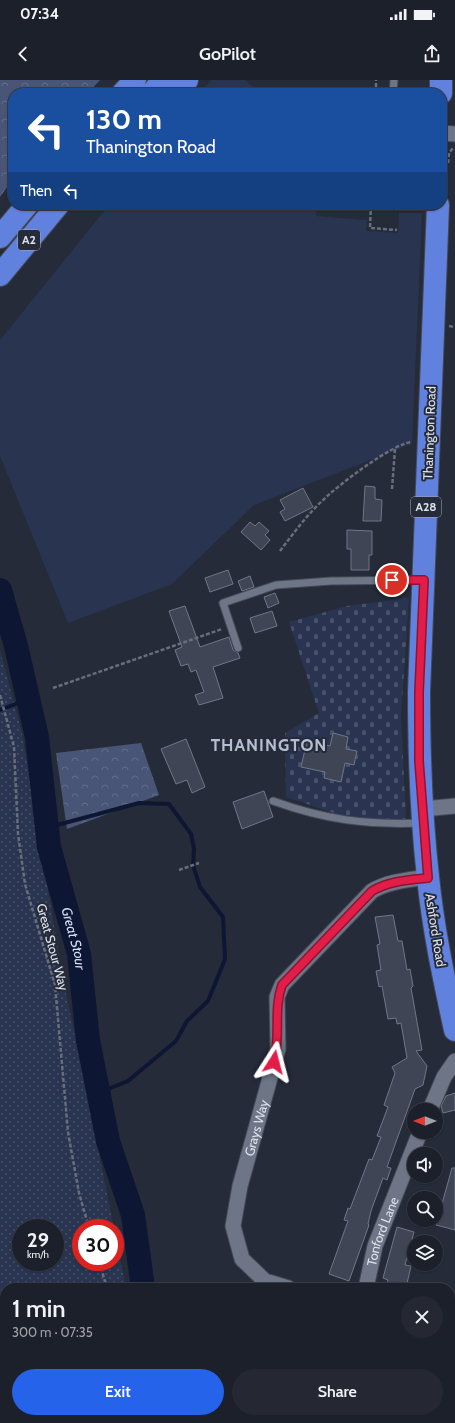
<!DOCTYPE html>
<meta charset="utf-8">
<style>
body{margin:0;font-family:Cabin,sans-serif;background:#252833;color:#f1f3f6;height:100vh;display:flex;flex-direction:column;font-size:15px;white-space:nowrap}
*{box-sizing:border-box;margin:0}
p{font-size:13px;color:#a0a3a9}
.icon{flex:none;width:22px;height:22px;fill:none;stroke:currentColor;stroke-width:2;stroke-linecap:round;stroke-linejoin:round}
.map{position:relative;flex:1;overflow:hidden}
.details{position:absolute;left:0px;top:1203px;width:455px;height:140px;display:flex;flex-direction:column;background:#1c202b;border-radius:16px 16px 0 0;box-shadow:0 1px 3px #0004,0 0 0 1px #3a3e47}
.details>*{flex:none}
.guide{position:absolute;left:8px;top:8px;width:439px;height:122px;border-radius:16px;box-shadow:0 1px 3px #0004,0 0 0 1px #3a3e47;background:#1a4fa0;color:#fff;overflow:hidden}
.needle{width:26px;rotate:270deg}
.controls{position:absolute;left:407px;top:1023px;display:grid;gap:8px}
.controls a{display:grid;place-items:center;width:36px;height:36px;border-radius:50%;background:#1c202b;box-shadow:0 1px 3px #0004,0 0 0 1px #3a3e47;font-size:20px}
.speed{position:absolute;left:12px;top:1139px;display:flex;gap:8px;font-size:20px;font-weight:700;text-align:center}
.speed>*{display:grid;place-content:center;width:52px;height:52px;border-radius:50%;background:#1c202b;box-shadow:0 1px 3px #0004,0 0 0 1px #3a3e47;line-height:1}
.speed small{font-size:10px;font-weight:400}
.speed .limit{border:6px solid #d22;background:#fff;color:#111}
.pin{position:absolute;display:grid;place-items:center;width:34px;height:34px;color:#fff;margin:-17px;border:2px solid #fff;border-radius:50%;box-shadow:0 1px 4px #0007}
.me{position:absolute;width:44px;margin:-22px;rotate:9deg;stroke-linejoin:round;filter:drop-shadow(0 0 3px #0008)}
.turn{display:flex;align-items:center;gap:14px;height:84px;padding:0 12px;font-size:18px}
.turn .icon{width:52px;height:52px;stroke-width:2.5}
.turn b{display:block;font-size:28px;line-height:34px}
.then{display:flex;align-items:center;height:38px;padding:0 12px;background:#0003;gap:8px;font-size:15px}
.round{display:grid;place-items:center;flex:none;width:42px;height:42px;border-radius:21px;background:#252833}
.overview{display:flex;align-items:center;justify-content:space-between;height:68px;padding:0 12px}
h1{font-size:24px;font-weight:600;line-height:30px}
.button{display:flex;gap:8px;margin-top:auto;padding:8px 12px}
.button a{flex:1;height:46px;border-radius:24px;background:#2563eb;color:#fff;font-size:16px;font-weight:600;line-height:46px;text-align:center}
.button a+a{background:#252833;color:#f1f3f6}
.status{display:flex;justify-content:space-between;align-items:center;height:28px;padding:0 20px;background:#1c202b;direction:ltr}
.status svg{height:11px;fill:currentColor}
header{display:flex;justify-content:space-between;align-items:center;height:52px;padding:0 12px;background:#1c202b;font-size:18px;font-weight:600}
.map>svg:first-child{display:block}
.grass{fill:url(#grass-dots);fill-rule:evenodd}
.forest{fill:url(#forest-crowns)}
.cemetery{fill:url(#cemetery-stones)}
.green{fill:#293450}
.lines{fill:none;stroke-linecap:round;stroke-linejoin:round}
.stream{stroke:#0d1733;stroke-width:4}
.river{stroke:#0d1733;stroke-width:24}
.building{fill:#3f4555;stroke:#6f7788}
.service-casing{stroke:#444955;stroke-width:9}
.minor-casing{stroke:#444955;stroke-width:17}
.trunk-casing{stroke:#444955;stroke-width:24}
.path{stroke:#686e7a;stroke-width:2.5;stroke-dasharray:4 2;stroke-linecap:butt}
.service{stroke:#6e7586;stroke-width:7}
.minor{stroke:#6e7586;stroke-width:15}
.trunk{stroke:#6081de;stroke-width:22}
.route-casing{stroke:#92132f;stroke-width:10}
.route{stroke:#e11d48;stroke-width:7}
.labels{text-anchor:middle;stroke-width:4;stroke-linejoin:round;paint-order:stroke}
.shield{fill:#252b39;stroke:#a6abb6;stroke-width:1}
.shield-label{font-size:12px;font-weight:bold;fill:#dee2ec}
.street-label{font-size:13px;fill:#dee2ec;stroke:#252b39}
.water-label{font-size:14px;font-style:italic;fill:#d4def6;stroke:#252b39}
.district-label{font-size:17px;font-weight:bold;letter-spacing:1px;fill:#b6bed1;stroke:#252b39}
</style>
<div class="status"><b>07:34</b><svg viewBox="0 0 49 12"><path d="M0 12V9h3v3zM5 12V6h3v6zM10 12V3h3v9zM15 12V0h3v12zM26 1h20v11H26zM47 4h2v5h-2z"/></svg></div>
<header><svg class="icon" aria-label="back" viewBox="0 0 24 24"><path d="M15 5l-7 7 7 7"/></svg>GoPilot<svg class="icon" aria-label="share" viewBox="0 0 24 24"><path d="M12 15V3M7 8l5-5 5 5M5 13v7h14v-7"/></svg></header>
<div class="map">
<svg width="455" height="1343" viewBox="0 0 455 1343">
<defs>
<pattern id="grass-dots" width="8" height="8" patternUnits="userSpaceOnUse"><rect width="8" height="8" fill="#293450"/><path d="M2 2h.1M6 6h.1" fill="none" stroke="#485169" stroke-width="1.8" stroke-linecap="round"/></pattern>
<pattern id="forest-crowns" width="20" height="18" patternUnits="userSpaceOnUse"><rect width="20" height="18" fill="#485576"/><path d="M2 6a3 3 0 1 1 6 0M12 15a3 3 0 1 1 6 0" fill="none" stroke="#626d8a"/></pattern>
<pattern id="cemetery-stones" width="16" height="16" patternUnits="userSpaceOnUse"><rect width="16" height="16" fill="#293450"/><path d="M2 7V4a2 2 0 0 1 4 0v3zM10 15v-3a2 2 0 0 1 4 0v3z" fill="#485169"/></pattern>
</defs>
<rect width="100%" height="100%" fill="#252b39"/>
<path class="grass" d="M0,570L22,653L61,888L114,1148H81V1182H115V1154L126,1208H5V1338H158L160,1343H0ZM21,1148H55V1182H21Z"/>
<g class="forest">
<path d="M0,0H100L88,13H13V99L0,117Z"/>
<path d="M141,663L159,715L67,749L56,673Z"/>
</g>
<path class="cemetery" d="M409,518L401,636L406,739L366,740L340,735L286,717L285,653L319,633L289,542L347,526Z"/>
<g class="green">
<path d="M211,0H245L260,13H200Z"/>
<path d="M109,125H316V136L367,140L366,151L398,153L399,133H422L412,364L254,425L172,504L68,543L0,376V260Z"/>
</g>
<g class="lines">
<g class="stream">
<path d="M0,630L29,619"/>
<path d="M46,748L139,723L169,724L191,754L194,769L193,785L200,807L223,837L225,879L208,921L187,941L176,961L128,1001L98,1013"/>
</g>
<g class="river">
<path id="s1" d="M0,510L16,566L37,657L49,767L79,874L88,960L108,1061L133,1135L143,1208"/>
<path d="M182,1338L184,1343"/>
</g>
</g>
<g class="building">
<path d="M365,406L375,407V419L382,420L381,441H363Z"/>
<path d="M303,408L313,427L285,441L280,432L285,429L280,420Z"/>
<path d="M250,442L255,446L259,442L269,451L265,455L270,460L261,470L241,452Z"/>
<path d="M347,450L372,451V475H369V490H351V469H347Z"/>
<path d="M228,490L233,504L210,512L205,498Z"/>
<path d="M250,496L254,507L242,511L238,501Z"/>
<path d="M275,513L279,523L268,528L264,517Z"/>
<path d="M185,526L200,567L229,557L233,570L238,573L240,578L213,587L223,618L199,625L195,615L204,612L196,590L191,592L188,584L181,586L175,570L182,567L169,531Z"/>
<path d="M272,531L277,546L255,553L250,538Z"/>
<path d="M333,653L348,657L346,669L357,671L354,685L345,683L341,702L324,698L325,692L301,687L307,661L330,666Z"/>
<path d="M186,659L205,707L192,713L187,700L176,704L161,669Z"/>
<path d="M264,711L273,737L242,749L233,722Z"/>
<path d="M393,835L398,861H402L407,890L410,889L413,906L411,908L422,970L416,971L427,986L423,1005L415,1009L387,1087L391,1088L387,1100L383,1098L371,1131L368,1144L369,1145L349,1201L329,1194L348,1141L344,1140L348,1128L350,1129L369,1079L372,1080L381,1057L377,1056L388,1027L384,1025L395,993L392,987L407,978L401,943L397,944L396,938L388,939L382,906L379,907L376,891L381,890L377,865L380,864L375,837Z"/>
<path d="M455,1013V1030L443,1033L441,1026L446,1016Z"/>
<path d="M452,1088H455V1150L436,1145Z"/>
<path d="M397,1147L414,1152L405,1185L411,1186L406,1208H386L388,1200L383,1198Z"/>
</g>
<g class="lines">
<defs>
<g id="service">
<path d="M393,13L394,0"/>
<path d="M238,568L223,523L276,505L331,501L422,500"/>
<path d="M273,721C326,740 366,745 422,743"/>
</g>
<g id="minor">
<path d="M442,53L455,54"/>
<path d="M423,729L455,726"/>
<path d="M430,1030L444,997L455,981"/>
<path id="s2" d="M288,1208L265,1201L242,1179L233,1146L240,1106L278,969L277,917L282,905L372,811C389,801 408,800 428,797"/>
<path id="s3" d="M366,1208L375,1166L420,1052"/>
<path d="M346,1343V1338"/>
</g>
<g id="trunk">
<path d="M123,13L135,0"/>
<path d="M152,13L163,0"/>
<path d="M174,13L187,0"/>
<path d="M441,13V0"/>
<path d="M438,125L419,612C419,673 421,735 428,797C433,848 444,899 455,950"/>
<path d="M0,157L27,125"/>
<path d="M0,195L58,125"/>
</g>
</defs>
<use href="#service" class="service-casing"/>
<use href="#minor" class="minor-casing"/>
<use href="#trunk" class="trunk-casing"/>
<g class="path">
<path d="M314,8L321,13"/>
<path d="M376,13V0"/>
<path d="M442,83H448L449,73L453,68"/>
<path d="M371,125L370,148L397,150"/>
<path d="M449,246L455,247"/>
<path d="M392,409L395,369"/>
<path d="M280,471C293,454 306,436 322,421C337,406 393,363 412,362"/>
<path d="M53,608L222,549"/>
<path d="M0,615L14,667L18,754L25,804L55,905L68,1052L79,1113L89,1148"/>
<path d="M179,790L199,783"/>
<path d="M99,1182L107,1208"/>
<path d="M134,1338L136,1343"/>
</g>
<use href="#service" class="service"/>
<use href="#minor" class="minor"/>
<use href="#trunk" class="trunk"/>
</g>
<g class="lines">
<defs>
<path id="route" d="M274,982C281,956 273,930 282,905L372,811C389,801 408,800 428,798L419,681V612L424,500H392"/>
</defs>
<use href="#route" class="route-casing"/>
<use href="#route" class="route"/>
</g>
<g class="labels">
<g class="shield">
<rect x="18" y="150" width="22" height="20" rx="3"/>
<rect x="411" y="417" width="30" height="20" rx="3"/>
</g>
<g class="shield-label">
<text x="29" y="164">A2</text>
<text x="426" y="431">A28</text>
</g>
<g class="street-label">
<text transform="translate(429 353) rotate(-88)" y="5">Thanington Road</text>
<text transform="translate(436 850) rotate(81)" y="5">Ashford Road</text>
<text transform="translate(53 867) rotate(75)" y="5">Great Stour Way</text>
<text dy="5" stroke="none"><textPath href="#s2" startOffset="191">Grays Way</textPath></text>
<text dy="5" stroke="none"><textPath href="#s3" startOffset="59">Tonford Lane</textPath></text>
</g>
<g class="water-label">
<text dy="5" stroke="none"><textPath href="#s1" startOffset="357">Great Stour</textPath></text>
</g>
<g class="district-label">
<text x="269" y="671">THANINGTON</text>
</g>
</g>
</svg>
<div class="controls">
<a><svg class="needle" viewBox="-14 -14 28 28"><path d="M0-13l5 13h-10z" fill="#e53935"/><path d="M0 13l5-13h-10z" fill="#a0a3a9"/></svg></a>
<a><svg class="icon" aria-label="sound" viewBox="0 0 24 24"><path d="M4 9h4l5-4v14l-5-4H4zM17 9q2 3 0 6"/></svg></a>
<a><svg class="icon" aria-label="search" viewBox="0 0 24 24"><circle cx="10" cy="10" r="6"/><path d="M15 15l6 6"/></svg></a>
<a><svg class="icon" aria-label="layers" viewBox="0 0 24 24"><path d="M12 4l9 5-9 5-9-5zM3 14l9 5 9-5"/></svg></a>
</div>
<div class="speed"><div>29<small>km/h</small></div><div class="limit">30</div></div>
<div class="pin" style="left:392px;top:500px;background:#d93025"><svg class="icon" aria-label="arrive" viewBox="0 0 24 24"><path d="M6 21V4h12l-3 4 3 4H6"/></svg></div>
<svg class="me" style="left:274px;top:982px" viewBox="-20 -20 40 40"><path d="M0-17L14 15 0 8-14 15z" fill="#e11d48" stroke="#fff" stroke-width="4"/></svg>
<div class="guide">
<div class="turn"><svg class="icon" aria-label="left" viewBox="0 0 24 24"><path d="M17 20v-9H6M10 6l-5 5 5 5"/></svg><div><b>130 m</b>Thanington Road</div></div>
<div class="then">Then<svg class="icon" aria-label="left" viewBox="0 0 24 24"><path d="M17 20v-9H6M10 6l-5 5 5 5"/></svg></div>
</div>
<section class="details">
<div class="overview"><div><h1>1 min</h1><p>300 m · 07:35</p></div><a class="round"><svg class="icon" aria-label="close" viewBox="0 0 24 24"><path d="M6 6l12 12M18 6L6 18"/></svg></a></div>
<div class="button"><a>Exit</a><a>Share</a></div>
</section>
</div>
